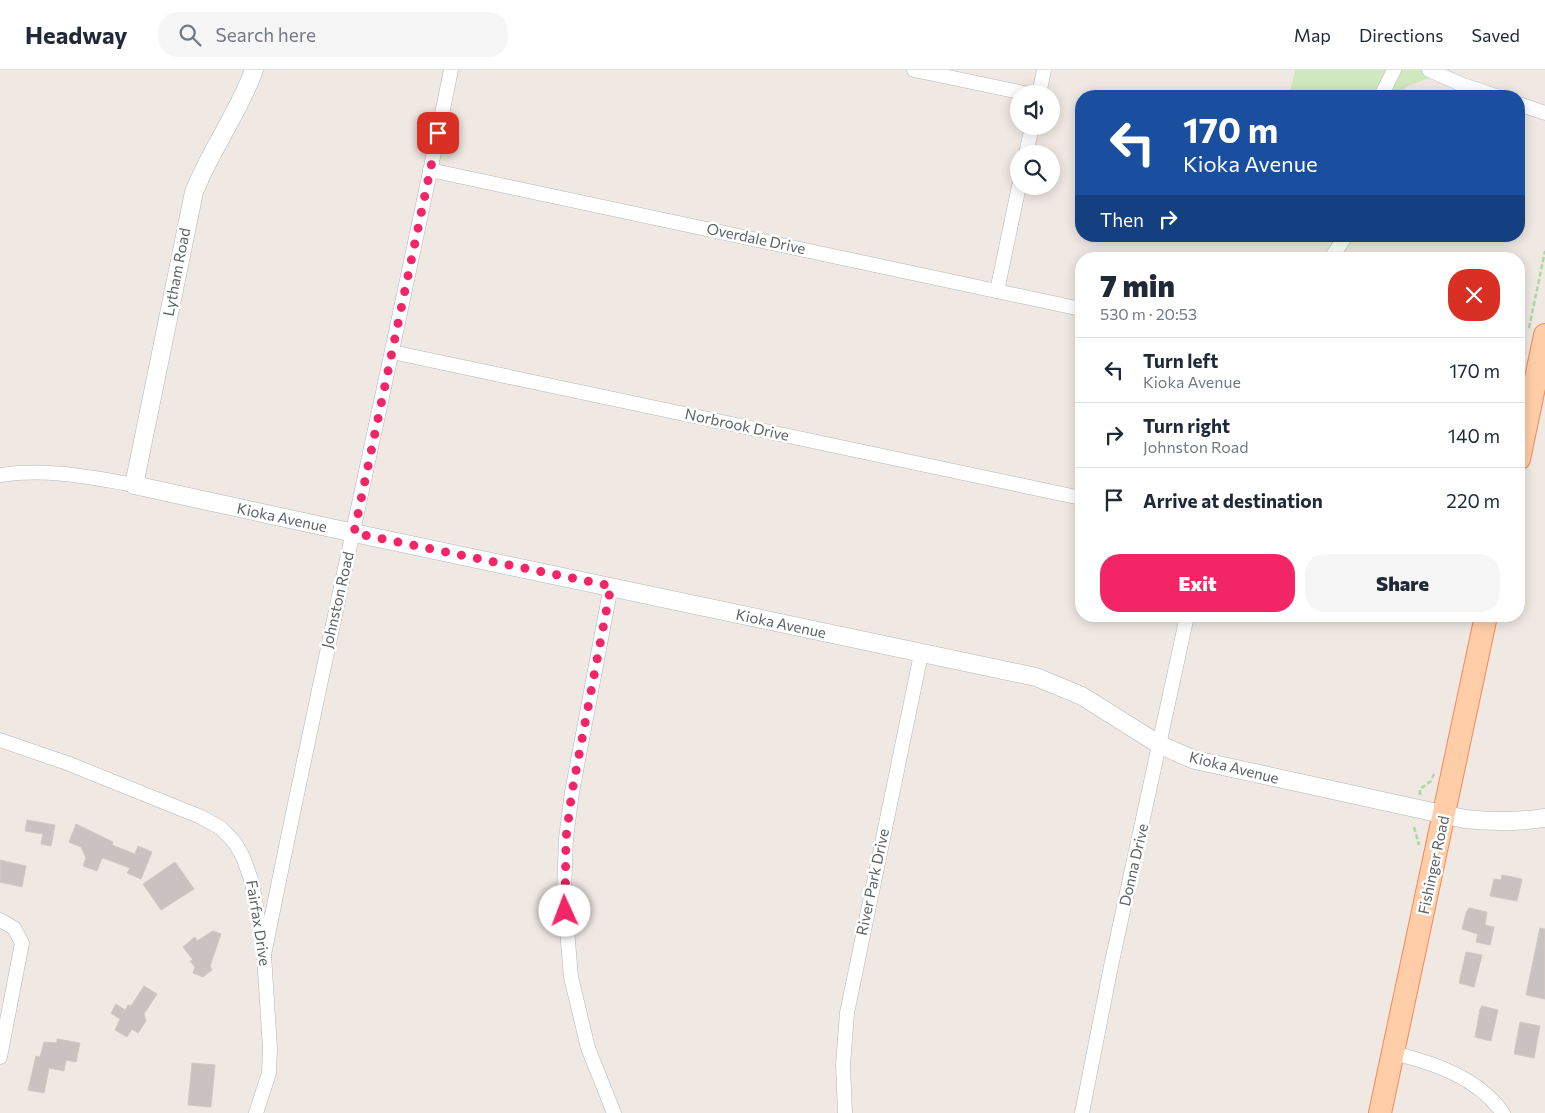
<!DOCTYPE html>
<meta charset="utf-8">
<style>
body{margin:0;font-family:Commissioner,sans-serif;background:#f6f6f7;color:#1f2937;height:100vh;display:flex;flex-direction:column;font-size:19px;white-space:nowrap}
*{box-sizing:border-box;margin:0}
p{font-size:16px;color:#747a83}
.icon{flex:none;width:28px;height:28px;fill:none;stroke:currentColor;stroke-width:2;stroke-linecap:round;stroke-linejoin:round}
.map{position:relative;flex:1;overflow:hidden}
.side{position:absolute;left:1075px;top:182px;width:450px;height:370px;display:flex;flex-direction:column;background:#fff;border-radius:20px;box-shadow:0 2px 12px #0003}
.side>*{flex:none}
.banner{position:absolute;left:1075px;top:20px;width:450px;height:152px;border-radius:20px;box-shadow:0 2px 12px #0003;background:#1a4fa0;color:#fff;overflow:hidden}
.fabs{position:absolute;left:1010px;top:15px;display:grid;gap:10px}
.fabs a{display:grid;place-items:center;width:50px;height:50px;border-radius:50%;background:#fff;box-shadow:0 2px 12px #0003;font-size:25px}
.pin{position:absolute;display:grid;place-items:center;width:42px;height:42px;color:#fff;margin:-21px;border-radius:10px;box-shadow:0 2px 8px #0006}
.me{position:absolute;width:55px;margin:-28px;rotate:358deg;stroke-linejoin:round;filter:drop-shadow(0 0 4px #0008)}
.turn{display:flex;align-items:center;gap:18px;height:105px;padding:0 25px;font-size:22px}
.turn .icon{width:65px;height:65px;stroke-width:2.5}
.turn b{display:block;font-size:35px;line-height:42px}
.then{display:flex;align-items:center;height:48px;padding:0 25px;background:#0003;gap:10px;font-size:19px}
.round{display:grid;place-items:center;flex:none;width:52px;height:52px;border-radius:20px;background:#f6f6f7}
.headline{display:flex;align-items:center;justify-content:space-between;height:85px;padding:0 25px}
h1{font-size:30px;font-weight:800;line-height:38px}
.action{display:flex;gap:10px;margin-top:auto;padding:10px 25px}
.action a{flex:1;height:58px;border-radius:20px;background:#f22667;color:#fff;font-size:20px;font-weight:800;line-height:58px;text-align:center}
.action a+a{background:#f6f6f7;color:#1f2937}
ul{padding:0;list-style:none}
li{display:flex;align-items:center;gap:15px;height:65px;padding:0 25px;border-top:1px solid #e0e1e3}
li div{flex:1}
li b{display:block;font-size:19px}
li em{font-style:normal}
header{display:flex;align-items:center;gap:30px;box-sizing:border-box;height:70px;padding:0 25px;background:#fff;border-bottom:1px solid #e0e1e3}
header strong{font-size:24px}
nav{display:flex;gap:28px;margin-inline-start:auto;font-size:18px}
.search{width:350px;height:45px;background:#f6f6f7;display:flex;align-items:center;gap:12px;box-sizing:border-box;padding:0 18px;border-radius:20px;color:#747a83;font-size:19px}
.map>svg:first-child{display:block}
.green{fill:#cfe8be}
.building{fill:#cac2c0;stroke:#d4c7c1}
.lines{fill:none;stroke-linecap:round;stroke-linejoin:round}
.minor-casing{stroke:#b1b7b9;stroke-width:15}
.tertiary-casing{stroke:#b1b7b9;stroke-width:19}
.primary-casing{stroke:#f88853;stroke-width:24}
.path{stroke:#a9daa1;stroke-width:2.5;stroke-dasharray:5 2.5;stroke-linecap:butt}
.minor{stroke:#fff;stroke-width:14}
.tertiary{stroke:#fff;stroke-width:18}
.primary{stroke:#ffcea8;stroke-width:22}
.route{stroke:#f22667;stroke-width:9;stroke-dasharray:0 16.2}
.labels{text-anchor:middle;stroke-width:5;stroke-linejoin:round;paint-order:stroke}
.street-label{font-size:15px;fill:#5b6365;stroke:#fff}
</style>
<header>
<strong>Headway</strong>
<div class="search"><svg class="icon" aria-label="search" viewBox="0 0 24 24"><circle cx="10" cy="10" r="6"/><path d="M15 15l6 6"/></svg>Search here</div>
<nav><a>Map</a><a>Directions</a><a>Saved</a></nav>
</header>
<div class="map">
<svg width="1545" height="1043" viewBox="0 0 1545 1043">
<rect width="100%" height="100%" fill="#efe8e3"/>
<path class="green" d="M1295,0H1451L1408,16L1397,26H1289Z"/>
<g class="building">
<path d="M27,750L55,755L51,776L41,774L43,764L25,761Z"/>
<path d="M76,754L113,772L112,775L135,784L138,776L152,782L141,809L127,803L130,798L106,789L102,788L97,801L83,796L86,788L81,777L69,772Z"/>
<path d="M0,790L26,796L22,817L0,812Z"/>
<path d="M175,792L194,819L161,840L143,814Z"/>
<path d="M1502,805L1522,809L1517,831L1490,826L1494,809L1501,810Z"/>
<path d="M1469,838L1487,842L1485,855L1494,857L1490,875L1476,872L1478,864L1462,859L1466,843Z"/>
<path d="M1540,858L1545,859V929L1526,925Z"/>
<path d="M213,861L221,864L210,896L212,900L203,907L193,903L195,897L190,891L193,890L183,877L195,867L197,871Z"/>
<path d="M1466,882L1482,885L1474,917L1459,913Z"/>
<path d="M144,916L157,924L144,944L146,951L138,963L132,959L127,967L115,960L120,949L111,943L116,934L125,940L128,935L131,936Z"/>
<path d="M1482,936L1498,940L1491,971L1475,967L1480,939Z"/>
<path d="M1520,952L1540,956L1534,988L1514,984Z"/>
<path d="M57,969L80,973L76,992L66,990L64,1001L49,998L44,1023L28,1020L36,986L40,987L44,972L57,973Z"/>
<path d="M192,993L215,995L211,1037L188,1035Z"/>
</g>
<g class="lines">
<defs>
<g id="minor">
<path d="M914,0L1029,24"/>
<path d="M1429,0L1463,15L1496,26"/>
<path d="M1039,24L1044,0"/>
<path d="M1381,26L1394,0"/>
<path d="M1519,34L1545,43"/>
<path d="M1026,84L1032,56"/>
<path d="M430,100L1081,239"/>
<path d="M1330,189L1346,166"/>
<path d="M997,221L1019,116"/>
<path d="M392,282L1081,428"/>
<path d="M0,405C45,398 90,407 134,415"/>
<path d="M611,516L572,722L566,768L564,823L571,907L588,978L614,1043"/>
<path d="M0,670L67,693L201,747L221,758L235,773L243,787L252,812L264,885L270,978L269,1003L256,1043"/>
<path d="M0,850L14,858L22,873L0,987"/>
<path d="M264,885C323,589 391,295 451,0"/>
<path d="M1393,983C1434,993 1477,1007 1503,1043"/>
<path d="M845,1043L843,995L847,943L921,584"/>
<path d="M1082,1043L1111,896L1187,546"/>
</g>
<path id="tertiary" d="M254,0C239,42 211,79 194,122L134,415L354,463L1036,607L1082,626L1160,675L1195,690L1465,749C1492,752 1517,752 1545,748"/>
<g id="primary">
<path d="M1519,389L1545,265"/>
<path d="M1380,1043L1486,546"/>
</g>
</defs>
<use href="#minor" class="minor-casing"/>
<use href="#tertiary" class="tertiary-casing"/>
<use href="#primary" class="primary-casing"/>
<g class="path">
<path d="M1529,258L1545,181"/>
<path d="M1420,725V719L1431,711L1434,704"/>
<path d="M1414,757L1419,775"/>
</g>
<use href="#minor" class="minor"/>
<use href="#tertiary" class="tertiary"/>
<use href="#primary" class="primary"/>
</g>
<g class="lines">
<path class="route" d="M438,63L354,463L611,516L572,722L566,768L565,841"/>
</g>
<g class="labels">
<g class="street-label">
<text transform="translate(756 169) rotate(12)" y="5">Overdale Drive</text>
<text transform="translate(177 202) rotate(-79)" y="5">Lytham Road</text>
<text transform="translate(737 355) rotate(12)" y="5">Norbrook Drive</text>
<text transform="translate(282 448) rotate(12)" y="5">Kioka Avenue</text>
<text transform="translate(338 530) rotate(-77)" y="5">Johnston Road</text>
<text transform="translate(781 554) rotate(12)" y="5">Kioka Avenue</text>
<text transform="translate(1234 698) rotate(14)" y="5">Kioka Avenue</text>
<text transform="translate(1134 795) rotate(-77)" y="5">Donna Drive</text>
<text transform="translate(1434 795) rotate(-78)" y="5">Fishinger Road</text>
<text transform="translate(873 812) rotate(-78)" y="5">River Park Drive</text>
<text transform="translate(258 853) rotate(81)" y="5">Fairfax Drive</text>
</g>
</g>
</svg>
<div class="fabs">
<a><svg class="icon" aria-label="sound" viewBox="0 0 24 24"><path d="M4 9h4l5-4v14l-5-4H4zM17 9q2 3 0 6"/></svg></a>
<a><svg class="icon" aria-label="search" viewBox="0 0 24 24"><circle cx="10" cy="10" r="6"/><path d="M15 15l6 6"/></svg></a>
</div>
<div class="pin" style="left:438px;top:63px;background:#d93025"><svg class="icon" aria-label="arrive" viewBox="0 0 24 24"><path d="M6 21V4h12l-3 4 3 4H6"/></svg></div>
<svg class="me" style="left:565px;top:841px" viewBox="-20 -20 40 40"><circle r="19" fill="#fff"/><path d="M0-13L10 11 0 6-10 11z" fill="#f22667"/></svg>
<div class="banner">
<div class="turn"><svg class="icon" aria-label="left" viewBox="0 0 24 24"><path d="M17 20v-9H6M10 6l-5 5 5 5"/></svg><div><b>170 m</b>Kioka Avenue</div></div>
<div class="then">Then<svg class="icon" aria-label="right" viewBox="0 0 24 24"><path d="M7 20v-9h11M14 6l5 5-5 5"/></svg></div>
</div>
<section class="side">
<div class="headline"><div><h1>7 min</h1><p>530 m · 20:53</p></div><a class="round" style="background:#d93025;color:#fff"><svg class="icon" aria-label="close" viewBox="0 0 24 24"><path d="M6 6l12 12M18 6L6 18"/></svg></a></div>
<ul>
<li><svg class="icon" aria-label="left" viewBox="0 0 24 24"><path d="M17 20v-9H6M10 6l-5 5 5 5"/></svg><div><b>Turn left</b><p>Kioka Avenue</p></div><em>170 m</em></li>
<li><svg class="icon" aria-label="right" viewBox="0 0 24 24"><path d="M7 20v-9h11M14 6l5 5-5 5"/></svg><div><b>Turn right</b><p>Johnston Road</p></div><em>140 m</em></li>
<li><svg class="icon" aria-label="arrive" viewBox="0 0 24 24"><path d="M6 21V4h12l-3 4 3 4H6"/></svg><div><b>Arrive at destination</b></div><em>220 m</em></li>
</ul>
<div class="action"><a>Exit</a><a>Share</a></div>
</section>
</div>
